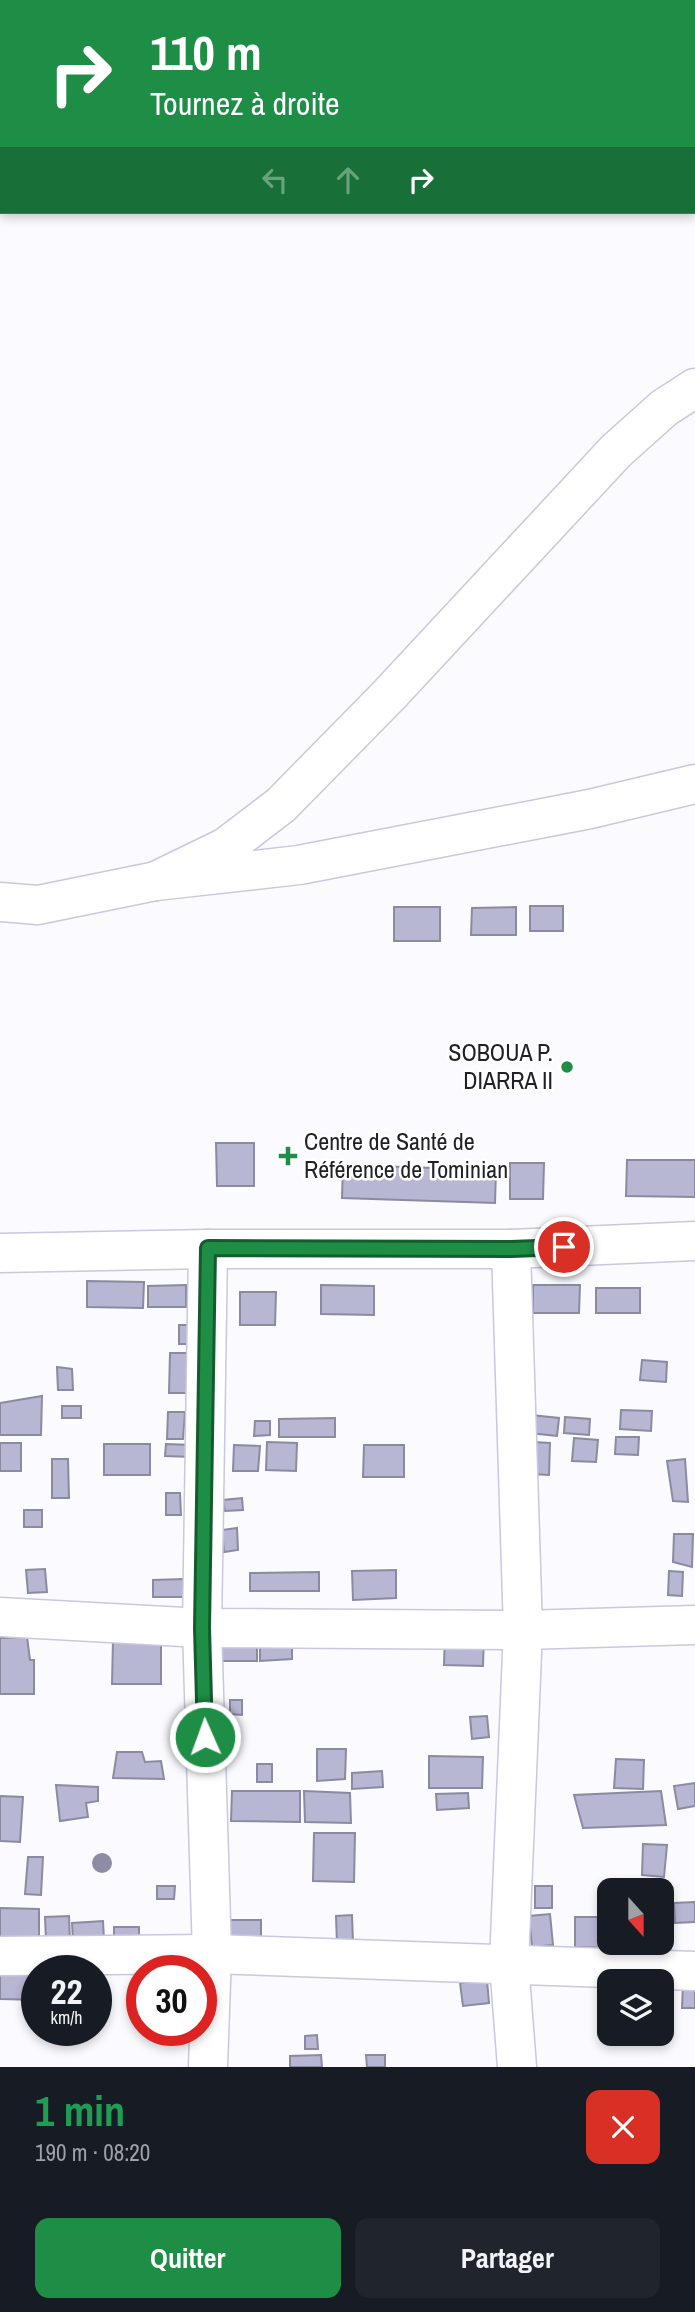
<!DOCTYPE html>
<html lang="fr">
<meta charset="utf-8">
<style>
body{margin:0;font-family:"Archivo Narrow",sans-serif;background:#20242c;color:#f1f3f6;height:100vh;display:flex;flex-direction:column;font-size:26px;white-space:nowrap}
*{box-sizing:border-box;margin:0}
p{font-size:23px;color:#9ea1a6}
.icon{flex:none;width:38px;height:38px;fill:none;stroke:currentColor;stroke-width:2;stroke-linecap:round;stroke-linejoin:round}
.map{position:relative;height:2067px;overflow:hidden}
.sheet{display:flex;flex-direction:column;background:#171b24;flex:1}
.sheet>*{flex:none}
.guide{position:absolute;left:0px;top:0px;width:696px;height:214px;box-shadow:0 4px 10px #0003;background:#1e8d46;color:#fff;overflow:hidden}
.needle{width:46px;rotate:159deg}
.tools{position:absolute;left:597px;top:1878px;display:grid;gap:14px}
.tools a{display:grid;place-items:center;width:77px;height:77px;border-radius:14px;background:#171b24;box-shadow:0 4px 10px #0003;font-size:35px}
.speed{position:absolute;left:21px;top:1955px;display:flex;gap:14px;font-size:35px;font-weight:700;text-align:center}
.speed>*{display:grid;place-content:center;width:91px;height:91px;border-radius:50%;background:#171b24;box-shadow:0 4px 10px #0003;line-height:1}
.speed small{font-size:18px;font-weight:400}
.speed .limit{border:10px solid #d22;background:#fff;color:#111}
.pin{position:absolute;display:grid;place-items:center;width:60px;height:60px;color:#fff;margin:-30px;border:4px solid #fff;border-radius:50%;box-shadow:0 2px 7px #0007}
.me{position:absolute;width:77px;margin:-38px;rotate:358deg;stroke-linejoin:round;filter:drop-shadow(0 0 5px #0008)}
.turn{display:flex;align-items:center;gap:24px;height:147px;padding:0 35px;font-size:32px}
.turn .icon{width:91px;height:91px;stroke-width:2.5}
.turn b{display:block;font-size:49px;line-height:60px}
.lanes{display:flex;align-items:center;height:66px;padding:0 35px;background:#0003;justify-content:center;gap:35px;direction:ltr}
.lanes .off{opacity:.35}
.round{display:grid;place-items:center;flex:none;width:74px;height:74px;border-radius:14px;background:#20242c}
.headline{display:flex;align-items:center;justify-content:space-between;height:119px;padding:0 35px}
h1{font-size:42px;font-weight:700;line-height:52px;color:#1e9e55}
.primary-button{display:flex;gap:14px;margin-top:auto;padding:14px 35px}
.primary-button a{flex:1;height:80px;border-radius:14px;background:#1e8d46;color:#fff;font-size:28px;font-weight:700;line-height:80px;text-align:center}
.primary-button a+a{background:#20242c;color:#f1f3f6}
.map>svg:first-child{display:block}
.building{fill:#b7b7d4;stroke:#8a8aa0;stroke-width:2}
.lines{fill:none;stroke-linecap:round;stroke-linejoin:round}
.minor-casing{stroke:#c8c8e0;stroke-width:41}
.minor{stroke:#fff;stroke-width:38}
.tree{fill:#8e8ca5}
.route-casing{stroke:#145c2e;stroke-width:18}
.route{stroke:#1e8d46;stroke-width:12}
.poi-dot{fill:#1e8d46;stroke:#fff;stroke-width:2.5}
.labels{text-anchor:middle;stroke-width:5;stroke-linejoin:round;paint-order:stroke}
.poi-label{font-size:24px;fill:#212029;stroke:#fff;text-anchor:end}
</style>
<div class="map">
<svg width="695" height="2067" viewBox="0 0 695 2067">
<rect width="100%" height="100%" fill="#fafaff"/>
<g class="building">
<rect x="530" y="906" width="33" height="25"/>
<rect x="394" y="907" width="46" height="34"/>
<path d="M516,907V935H471L472,908Z"/>
<path d="M216,1143H254V1186H217Z"/>
<path d="M627,1160H695V1197L626,1196Z"/>
<path d="M510,1163H544L543,1199H510Z"/>
<path d="M343,1165L496,1170L495,1203L342,1198Z"/>
<path d="M87,1281L144,1282L143,1308L87,1307Z"/>
<path d="M186,1285V1307H148V1286Z"/>
<path d="M321,1285L374,1286V1315L321,1314Z"/>
<path d="M533,1285H580L579,1313H533Z"/>
<rect x="596" y="1288" width="44" height="25"/>
<path d="M240,1292H276L275,1325H240Z"/>
<rect x="179" y="1325" width="14" height="19"/>
<path d="M170,1353H189L188,1393H169Z"/>
<path d="M642,1360L667,1362L666,1382L640,1380Z"/>
<path d="M57,1367L72,1369L73,1390H58Z"/>
<path d="M42,1396L41,1435H0V1403Z"/>
<rect x="62" y="1406" width="19" height="12"/>
<path d="M621,1410L652,1411L651,1431L620,1429Z"/>
<path d="M168,1412H185L183,1439H167Z"/>
<path d="M531,1415L559,1418L557,1436L529,1433Z"/>
<path d="M565,1417L590,1419L589,1435L564,1433Z"/>
<path d="M335,1418V1437H279V1419Z"/>
<path d="M255,1421H270V1435L254,1436Z"/>
<path d="M616,1437H639L638,1455L615,1454Z"/>
<path d="M574,1438L598,1440L596,1462L572,1461Z"/>
<path d="M267,1442L297,1443L296,1471L266,1470Z"/>
<path d="M533,1442L550,1443L549,1475L531,1474Z"/>
<rect x="0" y="1443" width="21" height="28"/>
<rect x="104" y="1444" width="46" height="31"/>
<path d="M166,1444L192,1445V1457L165,1456Z"/>
<path d="M234,1445L260,1446L258,1471H233Z"/>
<path d="M364,1445H404V1477H363Z"/>
<path d="M52,1459H68L69,1498H52Z"/>
<path d="M685,1459L688,1502L673,1501L667,1461Z"/>
<path d="M166,1493H180L181,1515H166Z"/>
<path d="M242,1498L243,1510L225,1511L223,1500Z"/>
<rect x="24" y="1510" width="18" height="17"/>
<path d="M237,1528L238,1550L224,1552L222,1530Z"/>
<path d="M674,1534H693L692,1567L673,1562Z"/>
<path d="M45,1569L47,1592L28,1593L26,1570Z"/>
<path d="M396,1570V1598L353,1600L352,1571Z"/>
<path d="M669,1571L683,1572L682,1596L668,1595Z"/>
<path d="M319,1572V1591H250V1573Z"/>
<path d="M183,1579L184,1597H153V1580Z"/>
<path d="M292,1630V1659L260,1661V1632Z"/>
<rect x="222" y="1633" width="35" height="28"/>
<path d="M445,1633H484L483,1666L444,1665Z"/>
<path d="M27,1637L30,1660H34V1694H0V1638Z"/>
<path d="M113,1639L161,1640V1684H112Z"/>
<path d="M230,1700H242V1715L230,1714Z"/>
<path d="M487,1716L489,1737L472,1739L470,1717Z"/>
<path d="M317,1749H346L345,1779L317,1781Z"/>
<path d="M117,1752H142L145,1762L161,1761L164,1779L113,1778Z"/>
<path d="M429,1756L483,1757L482,1788H429Z"/>
<path d="M616,1759L644,1760L643,1789L614,1788Z"/>
<rect x="257" y="1764" width="15" height="18"/>
<path d="M382,1771L383,1787L352,1789V1773Z"/>
<path d="M695,1783V1806L678,1809L674,1786Z"/>
<path d="M56,1785L98,1787V1801L86,1803L88,1817L60,1821Z"/>
<path d="M232,1791H300V1822L231,1821Z"/>
<path d="M304,1791L350,1793L351,1823L305,1822Z"/>
<path d="M661,1791L666,1825L583,1828L574,1795Z"/>
<path d="M468,1793L469,1808L437,1810L436,1794Z"/>
<path d="M0,1796L23,1797L20,1842L0,1841Z"/>
<path d="M314,1833H355L354,1882L313,1881Z"/>
<path d="M643,1844L667,1845L664,1877L642,1875Z"/>
<path d="M28,1857H43L41,1895L25,1894Z"/>
<path d="M157,1886H175L174,1899H157Z"/>
<rect x="535" y="1886" width="17" height="22"/>
<path d="M695,1902V1922L675,1923L674,1903Z"/>
<path d="M0,1908L39,1909V1942H0Z"/>
<path d="M550,1914L553,1945L532,1947L529,1916Z"/>
<path d="M352,1915L353,1943L337,1944L336,1916Z"/>
<path d="M69,1916L70,1941H46L45,1917Z"/>
<path d="M575,1917H609L610,1948L575,1947Z"/>
<path d="M225,1920H261V1942H224Z"/>
<path d="M665,1920V1946L618,1948V1942H662V1921Z"/>
<path d="M103,1921L104,1940L73,1941L72,1923Z"/>
<rect x="114" y="1927" width="25" height="13"/>
<path d="M0,1972L37,1973V2000L0,1999Z"/>
<path d="M487,1980L489,2003L463,2006L460,1983Z"/>
<path d="M662,1983H670L669,2006L662,2005Z"/>
<path d="M683,1983H695V2008H682Z"/>
<path d="M317,2035L318,2049H305V2036Z"/>
<path d="M321,2055L322,2067H290V2056Z"/>
<path d="M366,2055H385V2067H367Z"/>
</g>
<g class="lines">
<defs>
<g id="minor">
<path d="M156,881L226,847L281,805L390,694L616,451L664,408L695,388"/>
<path d="M0,902L38,905L156,881L299,865L590,809L695,784"/>
<path d="M511,1249L523,1630L509,1963L517,2067"/>
<path d="M0,1253L208,1249H511L695,1241"/>
<path d="M0,1617L202,1628L523,1630L695,1625"/>
<path d="M0,1956L212,1954L695,1971"/>
<path d="M208,2067L212,1954L202,1628L208,1249"/>
</g>
</defs>
<use href="#minor" class="minor-casing"/>
<use href="#minor" class="minor"/>
</g>
<circle class="tree" cx="102" cy="1863" r="10"/>
<g class="lines">
<defs>
<path id="route" d="M205,1737L202,1628L208,1248L511,1249L564,1247"/>
</defs>
<use href="#route" class="route-casing"/>
<use href="#route" class="route"/>
</g>
<g class="poi-dot">
<circle cx="567" cy="1067" r="7"/>
<path d="M284.5 1145.5h7v7h7v7h-7v7h-7v-7h-7v-7h7z"/>
</g>
<g class="labels">
<g class="poi-label">
<text x="553" y="1061">SOBOUA P.<tspan x="553" dy="28">DIARRA II</tspan></text>
<text x="304" y="1150" text-anchor="start">Centre de Santé de<tspan x="304" dy="28">Référence de Tominian</tspan></text>
</g>
</g>
</svg>
<div class="tools">
<a><svg class="needle" viewBox="-14 -14 28 28"><path d="M0-13l5 13h-10z" fill="#e53935"/><path d="M0 13l5-13h-10z" fill="#9ea1a6"/></svg></a>
<a><svg class="icon" aria-label="layers" viewBox="0 0 24 24"><path d="M12 4l9 5-9 5-9-5zM3 14l9 5 9-5"/></svg></a>
</div>
<div class="speed"><div>22<small>km/h</small></div><div class="limit">30</div></div>
<div class="pin" style="left:564px;top:1247px;background:#d93025"><svg class="icon" aria-label="arrive" viewBox="0 0 24 24"><path d="M6 21V4h12l-3 4 3 4H6"/></svg></div>
<svg class="me" style="left:205px;top:1737px" viewBox="-20 -20 40 40"><circle r="17" fill="#1e8d46" stroke="#fff" stroke-width="3"/><path d="M0-11L8 9 0 5-8 9z" fill="#fff"/></svg>
<div class="guide">
<div class="turn"><svg class="icon" aria-label="right" viewBox="0 0 24 24"><path d="M7 20v-9h11M14 6l5 5-5 5"/></svg><div><b>110 m</b>Tournez à droite</div></div>
<div class="lanes"><svg class="icon off" aria-label="left" viewBox="0 0 24 24"><path d="M17 20v-9H6M10 6l-5 5 5 5"/></svg><svg class="icon off" aria-label="ahead" viewBox="0 0 24 24"><path d="M12 20V5M6 11l6-6 6 6"/></svg><svg class="icon" aria-label="right" viewBox="0 0 24 24"><path d="M7 20v-9h11M14 6l5 5-5 5"/></svg></div>
</div>
</div>
<section class="sheet">
<div class="headline"><div><h1>1 min</h1><p>190 m · 08:20</p></div><a class="round" style="background:#d93025;color:#fff"><svg class="icon" aria-label="close" viewBox="0 0 24 24"><path d="M6 6l12 12M18 6L6 18"/></svg></a></div>
<div class="primary-button"><a>Quitter</a><a>Partager</a></div>
</section>
